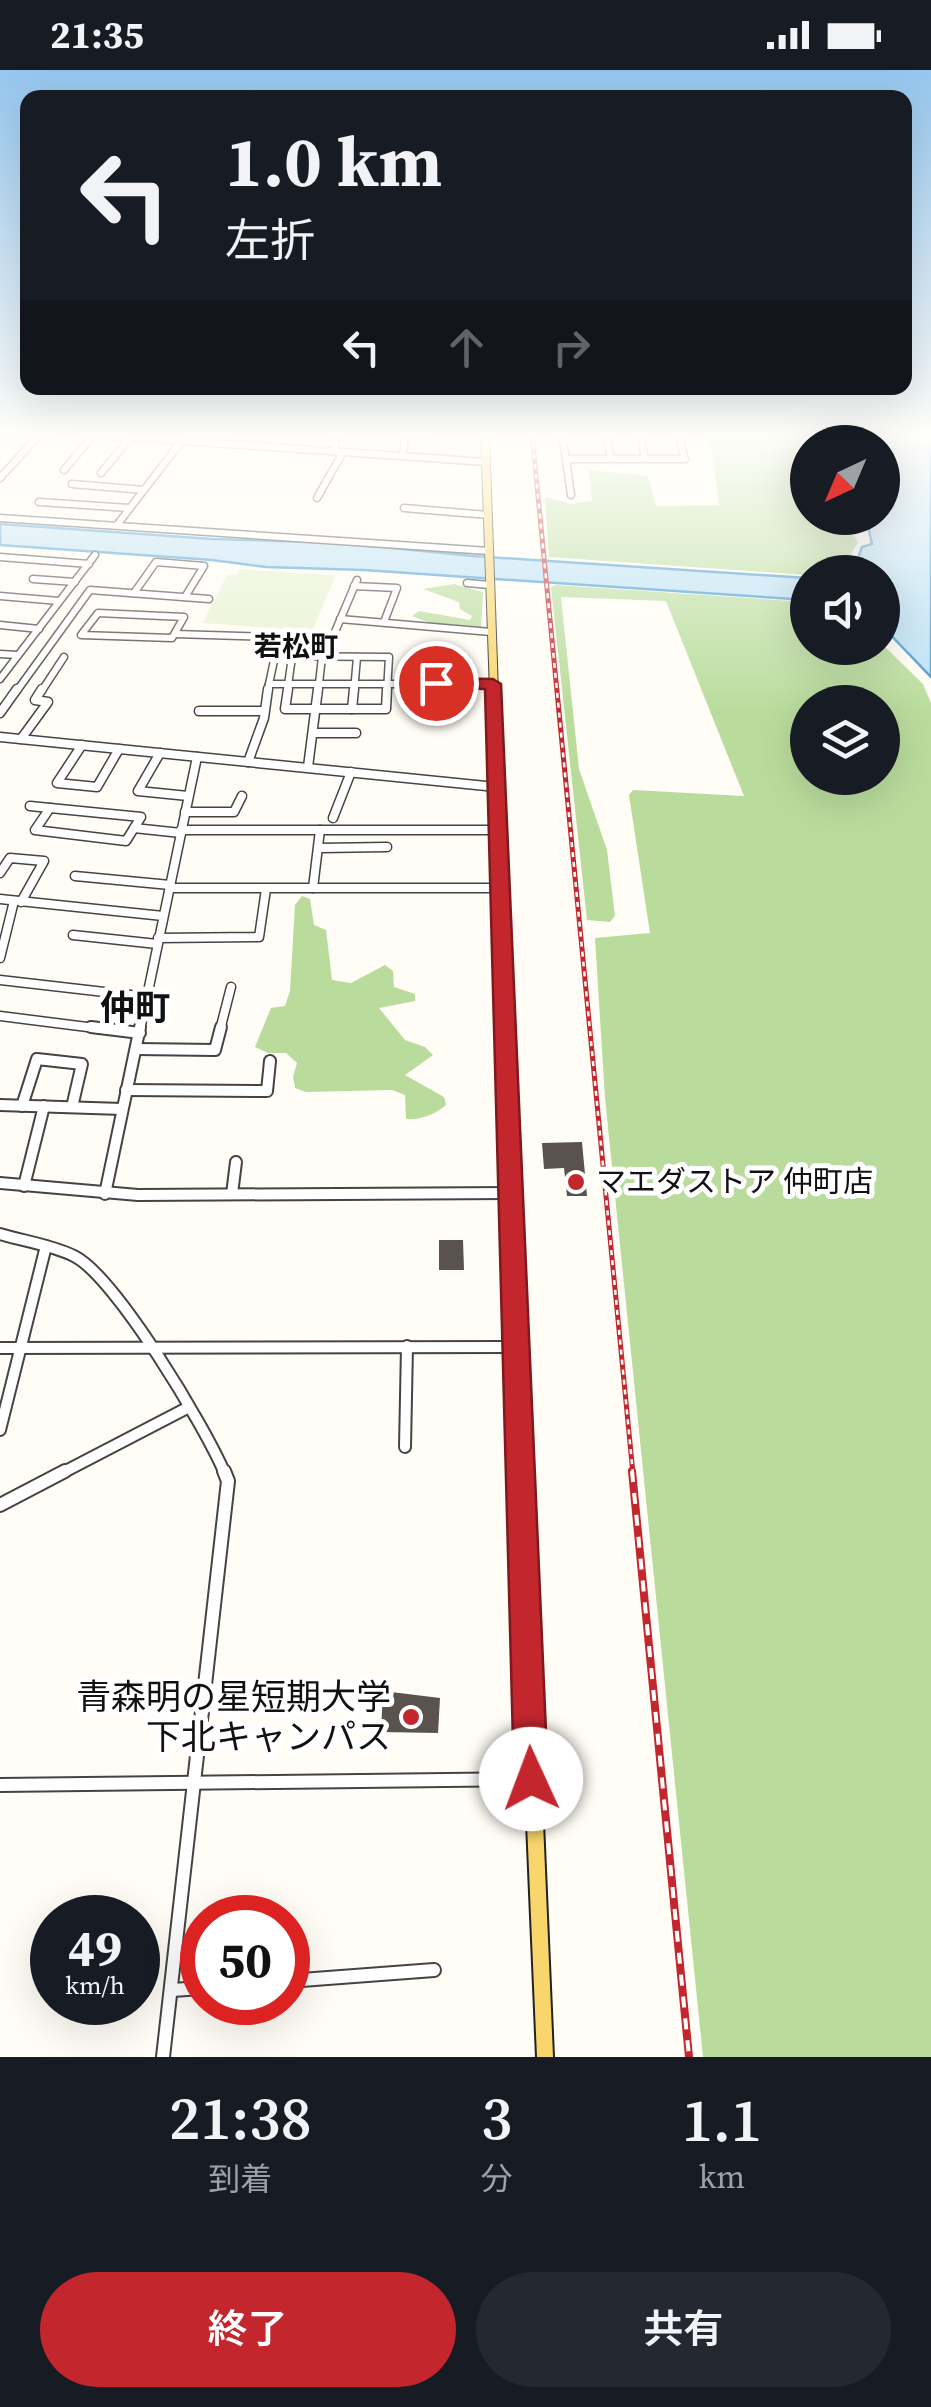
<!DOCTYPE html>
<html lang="ja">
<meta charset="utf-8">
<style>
body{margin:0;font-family:"Source Serif 4","Noto Sans JP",serif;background:#242831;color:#f1f3f6;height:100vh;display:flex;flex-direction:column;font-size:38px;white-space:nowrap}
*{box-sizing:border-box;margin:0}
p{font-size:32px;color:#9ea1a6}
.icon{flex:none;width:55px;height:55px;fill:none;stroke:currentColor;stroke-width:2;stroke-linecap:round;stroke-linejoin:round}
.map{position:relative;height:1987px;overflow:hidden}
.sheet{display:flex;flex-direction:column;background:#171b24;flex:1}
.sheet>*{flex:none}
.top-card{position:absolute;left:20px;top:20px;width:892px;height:305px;border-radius:20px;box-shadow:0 10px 40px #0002;background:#171b24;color:#f1f3f6;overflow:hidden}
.needle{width:65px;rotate:224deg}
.fabs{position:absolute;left:790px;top:355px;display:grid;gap:20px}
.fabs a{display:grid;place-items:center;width:110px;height:110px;border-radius:50%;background:#171b24;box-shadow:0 10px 40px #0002;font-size:50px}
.speed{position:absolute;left:30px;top:1825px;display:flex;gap:20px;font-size:50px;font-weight:700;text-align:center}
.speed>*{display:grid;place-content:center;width:130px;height:130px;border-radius:50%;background:#171b24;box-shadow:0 10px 40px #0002;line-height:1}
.speed small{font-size:25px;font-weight:400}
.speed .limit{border:15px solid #d22;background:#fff;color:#111}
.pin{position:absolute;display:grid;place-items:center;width:85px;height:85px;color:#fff;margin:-42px;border:5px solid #fff;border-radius:50%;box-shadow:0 2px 10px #0007}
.me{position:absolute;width:110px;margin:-55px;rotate:358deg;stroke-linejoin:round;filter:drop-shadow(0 0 8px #0008)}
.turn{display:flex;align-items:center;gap:35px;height:210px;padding:0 40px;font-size:45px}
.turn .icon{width:130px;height:130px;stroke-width:2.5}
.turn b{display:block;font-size:70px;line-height:85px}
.lanes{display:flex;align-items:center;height:95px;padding:0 40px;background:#0003;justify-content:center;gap:50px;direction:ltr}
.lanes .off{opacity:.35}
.eta{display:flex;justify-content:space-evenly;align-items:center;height:170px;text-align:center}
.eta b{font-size:60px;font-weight:600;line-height:70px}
.cta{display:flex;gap:20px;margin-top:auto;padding:20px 40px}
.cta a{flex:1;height:115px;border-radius:60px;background:#c4262e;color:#fff;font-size:40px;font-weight:600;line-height:115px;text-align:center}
.cta a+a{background:#242831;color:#f1f3f6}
.status{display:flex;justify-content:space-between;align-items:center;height:70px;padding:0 50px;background:#171b24;direction:ltr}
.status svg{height:28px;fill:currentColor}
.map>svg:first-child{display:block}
.forest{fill:#b9dc9c;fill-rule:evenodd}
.pitch{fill:#e6f2cf}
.water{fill:#b9e0f7;stroke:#3f96cf;stroke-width:2.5}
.building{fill:#5a524d}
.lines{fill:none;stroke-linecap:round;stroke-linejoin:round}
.minor-far3-casing{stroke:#444;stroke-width:9}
.minor-far2-casing{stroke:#444;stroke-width:11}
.minor-far1-casing{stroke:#444;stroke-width:14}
.minor-casing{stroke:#444;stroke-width:16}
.major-far3-casing{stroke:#222;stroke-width:10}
.major-far2-casing{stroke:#222;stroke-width:14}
.major-far1-casing{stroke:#222;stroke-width:16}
.major-casing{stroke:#222;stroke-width:20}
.minor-far3{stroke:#fff;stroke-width:6}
.minor-far2{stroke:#fff;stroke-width:8}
.minor-far1{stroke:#fff;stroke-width:10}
.minor{stroke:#fff;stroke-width:12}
.major-far3{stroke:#f9d66b;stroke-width:8}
.major-far2{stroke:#f9d66b;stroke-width:10}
.major-far1{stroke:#f9d66b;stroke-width:12}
.major{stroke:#f9d66b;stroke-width:16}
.rail-far1-casing{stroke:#c4262e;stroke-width:5}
.rail-casing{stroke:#c4262e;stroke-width:8}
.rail-far1{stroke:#fff;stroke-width:2.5;stroke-dasharray:5;stroke-linecap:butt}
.rail{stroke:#fff;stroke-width:4;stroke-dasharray:11;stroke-linecap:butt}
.route{fill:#c4262e;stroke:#7f191e;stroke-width:2.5}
.poi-dot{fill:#c4262e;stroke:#fff;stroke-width:4}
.labels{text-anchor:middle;stroke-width:10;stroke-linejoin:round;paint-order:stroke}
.far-neighbourhood-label{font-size:28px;font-weight:bold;fill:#111;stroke:#fff}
.poi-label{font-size:30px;fill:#111;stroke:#fff;text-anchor:start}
.quarter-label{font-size:35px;font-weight:bold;fill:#111;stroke:#fff}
.near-poi-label{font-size:35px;fill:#111;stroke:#fff;text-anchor:end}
</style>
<div class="status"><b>21:35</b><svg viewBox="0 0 49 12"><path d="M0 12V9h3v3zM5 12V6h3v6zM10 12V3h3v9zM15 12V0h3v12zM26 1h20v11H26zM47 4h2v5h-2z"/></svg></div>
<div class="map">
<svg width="931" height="1987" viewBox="0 0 931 1987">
<rect width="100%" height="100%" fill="#fffdf5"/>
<g class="forest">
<path d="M702,364H801L807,376L808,448H841L858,472L841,502L807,505L549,487L545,427L570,434L592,431L589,400L648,406L656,436L719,435L713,386Z"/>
<path d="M454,514L483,522L481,559L430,553L412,546L419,541L470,550L472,546L460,539L459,532L423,519Z"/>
<path d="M556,515L807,532L808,578L883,575L923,614L931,633V1987H703L605,1028L595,868L650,863L629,725L633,720L744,726L666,531L561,527L579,699L607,780L615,846L610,852L587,850L551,517ZM808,632H882V708H808Z"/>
<path d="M302,826L310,829L314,855L326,860L332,910L351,913L385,895L393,901L394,917L415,924V931L379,938L405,970L425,977L433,985L405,1005L444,1027L446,1035C434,1045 421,1050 406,1049L405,1025L392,1020L306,1022L295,1018L293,1007L297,993L286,983H268L255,977L271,938L285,936L290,921L295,835Z"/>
</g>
<path class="pitch" d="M240,499L336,505L312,561L203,553L227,505H237Z"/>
<g class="water">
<path d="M819,364H931V607L883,557L882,502H853L862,477L872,474L866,448H882V372H824Z"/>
<path d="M0,454L212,469L341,473L473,486L807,508V530L364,500L266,497L212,490L0,475Z"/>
</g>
<g class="building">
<path d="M582,1072L587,1126H567L564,1098L544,1099L542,1073Z"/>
<path d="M439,1170H463L464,1200H439Z"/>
<path d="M383,1621L440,1628L438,1663L381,1662Z"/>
</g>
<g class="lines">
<defs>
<g id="minor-far3">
<path d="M84,364L486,392"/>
<path d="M417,364H426"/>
<path d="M562,364L566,389H685L678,364"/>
<path d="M606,364L611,389"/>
<path d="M640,364L645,389"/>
<path d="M335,381L336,364"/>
<path d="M403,386L405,364"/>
<path d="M566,389L571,425"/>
<path d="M64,400L94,364"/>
<path d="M101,403L131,367"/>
<path d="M0,408L40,364"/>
<path d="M72,414L144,420"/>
<path d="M317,428L343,382"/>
<path d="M39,432L129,438"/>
<path d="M404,438L488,445"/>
<path d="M0,448L489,481"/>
<path d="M117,455L187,364"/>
<path d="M0,487L89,494"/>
<path d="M33,509L75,512"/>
<path d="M467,513L490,515"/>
<path d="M354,516L397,518L384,552"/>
<path d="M134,523L156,492L204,496L185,527"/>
<path d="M0,526L59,531"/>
<path d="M98,543L184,547L172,568L81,565Z"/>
<path d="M340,549L491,562"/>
<path d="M0,555L39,559"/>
<path d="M175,564L332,569L357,510"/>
<path d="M0,584L18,585"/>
<path d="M0,609L95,485"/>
<path d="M269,614L275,586L389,587L387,622"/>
<path d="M16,622L90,520L209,529"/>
<path d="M41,622L64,587"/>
<path d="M268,622L269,614H493"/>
<path d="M287,622L292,587"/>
<path d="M318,622L322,587"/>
<path d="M354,622L357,587"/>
</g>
<g id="minor-far2">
<path d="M288,619L285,639H386L387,619"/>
<path d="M352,639L354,619"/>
<path d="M199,641H264"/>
<path d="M0,643L17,619"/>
<path d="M313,663H356"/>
<path d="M0,667L496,717"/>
<path d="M21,669L48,632L35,630L42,619"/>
<path d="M82,675L57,713L97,717L119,679"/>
<path d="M160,683L138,721L188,726"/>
<path d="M248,692L264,648L268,619"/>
<path d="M308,697L318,619"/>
<path d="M30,736L50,738"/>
<path d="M50,738L141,747L126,771L35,760Z"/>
<path d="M185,742H234L242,726"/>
<path d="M333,748L351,702"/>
<path d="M134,758L181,763"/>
<path d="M181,760H497"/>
<path d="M320,778L387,777"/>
<path d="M0,803L10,788L44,791L21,832"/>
<path d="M75,806L170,815"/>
<path d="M170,818H501"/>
<path d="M313,818L320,760"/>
<path d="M0,829L163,846"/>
<path d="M73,865L157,874"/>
<path d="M158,868L259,867L266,819"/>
<path d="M0,888L14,831"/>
<path d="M0,910L148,927"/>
<path d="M0,946L111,960"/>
<path d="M140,960L197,687"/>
<path d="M220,960L231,917"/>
</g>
<g id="minor-far1">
<path d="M91,957L140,963"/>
<path d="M136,979L215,980L221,957"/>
<path d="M126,1020L267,1021L270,991"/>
<path d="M0,1035L122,1039"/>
<path d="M22,1036L37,989L82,994L72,1037"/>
<path d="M0,1113L138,1125L511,1123"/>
<path d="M24,1116L44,1036"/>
<path d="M105,1124L140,957"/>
<path d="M232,1124L236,1092"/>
<path d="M0,1164C23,1171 52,1175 74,1186C115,1206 206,1358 225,1404"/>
<path d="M0,1278L519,1277"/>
<path d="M0,1360L46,1176"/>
<path d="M405,1377L407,1276"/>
<path d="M60,1404L189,1337"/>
</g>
<g id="minor">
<path d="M0,1435L65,1401"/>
<path d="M0,1715L531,1709"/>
<path d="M288,1911L434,1900"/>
<path d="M172,1920L202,1918"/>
<path d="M163,1987L228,1411L224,1401"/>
</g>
<path id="major-far3" d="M485,364L494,622"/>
<path id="major-far2" d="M494,619L505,960"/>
<path id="major-far1" d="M505,957L521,1404"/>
<path id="major" d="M520,1401L545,1987"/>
</defs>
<use href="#minor-far3" class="minor-far3-casing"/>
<use href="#minor-far2" class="minor-far2-casing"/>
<use href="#minor-far1" class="minor-far1-casing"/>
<use href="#minor" class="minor-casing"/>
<use href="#major-far3" class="major-far3-casing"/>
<use href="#major-far2" class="major-far2-casing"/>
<use href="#major-far1" class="major-far1-casing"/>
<use href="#major" class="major-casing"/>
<use href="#minor-far3" class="minor-far3"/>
<use href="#minor-far2" class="minor-far2"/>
<use href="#minor-far1" class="minor-far1"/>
<use href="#minor" class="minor"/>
<use href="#major-far3" class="major-far3"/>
<use href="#major-far2" class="major-far2"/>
<use href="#major-far1" class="major-far1"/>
<use href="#major" class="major"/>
<defs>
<path id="rail-far1" d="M532,364L633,1404"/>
<path id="rail" d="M632,1401L689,1987"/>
</defs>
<use href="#rail-far1" class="rail-far1-casing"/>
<use href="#rail" class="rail-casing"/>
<use href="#rail-far1" class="rail-far1"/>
<use href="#rail" class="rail"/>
</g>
<linearGradient id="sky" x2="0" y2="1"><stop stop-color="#95c6ee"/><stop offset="0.57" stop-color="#fffefa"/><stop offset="1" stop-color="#fffefa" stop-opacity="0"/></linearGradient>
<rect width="931" height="642" fill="url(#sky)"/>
<path class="route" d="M493,609L501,614L548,1709L543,1721L531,1726L519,1721L514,1709L485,619L436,618L427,613L436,608Z"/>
<g class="poi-dot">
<circle cx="576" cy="1112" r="10"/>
<circle cx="411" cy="1647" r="10"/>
</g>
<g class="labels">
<g class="far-neighbourhood-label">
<text x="296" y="586">若松町</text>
</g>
<g class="poi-label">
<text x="596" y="1122">マエダストア 仲町店</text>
</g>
<g class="quarter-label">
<text x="135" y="950">仲町</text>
</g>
<g class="near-poi-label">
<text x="391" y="1639">青森明の星短期大学<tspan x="391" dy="40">下北キャンパス</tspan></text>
</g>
</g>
</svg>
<div class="fabs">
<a><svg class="needle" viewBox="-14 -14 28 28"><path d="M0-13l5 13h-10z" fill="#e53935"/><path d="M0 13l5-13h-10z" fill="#9ea1a6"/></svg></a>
<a><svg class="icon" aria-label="sound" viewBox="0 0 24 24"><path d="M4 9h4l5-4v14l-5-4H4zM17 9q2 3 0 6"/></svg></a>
<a><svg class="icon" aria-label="layers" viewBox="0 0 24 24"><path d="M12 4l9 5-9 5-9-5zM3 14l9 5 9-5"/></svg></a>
</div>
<div class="speed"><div>49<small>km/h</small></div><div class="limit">50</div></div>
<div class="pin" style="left:436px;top:613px;background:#d93025"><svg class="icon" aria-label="arrive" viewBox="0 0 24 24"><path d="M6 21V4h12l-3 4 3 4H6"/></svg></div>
<svg class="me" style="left:531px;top:1709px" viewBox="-20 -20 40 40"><circle r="19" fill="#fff"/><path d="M0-13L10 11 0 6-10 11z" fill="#c4262e"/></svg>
<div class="top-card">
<div class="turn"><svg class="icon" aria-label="left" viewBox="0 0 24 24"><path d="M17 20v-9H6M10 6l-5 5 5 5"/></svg><div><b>1.0 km</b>左折</div></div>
<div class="lanes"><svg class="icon" aria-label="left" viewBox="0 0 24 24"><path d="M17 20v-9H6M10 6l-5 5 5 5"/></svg><svg class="icon off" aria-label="ahead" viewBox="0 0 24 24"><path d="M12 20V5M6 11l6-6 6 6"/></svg><svg class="icon off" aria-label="right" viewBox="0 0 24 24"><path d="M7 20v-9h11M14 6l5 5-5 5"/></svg></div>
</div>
</div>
<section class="sheet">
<div class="eta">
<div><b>21:38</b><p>到着</p></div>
<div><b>3</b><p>分</p></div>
<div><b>1.1</b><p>km</p></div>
</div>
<div class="cta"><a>終了</a><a>共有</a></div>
</section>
